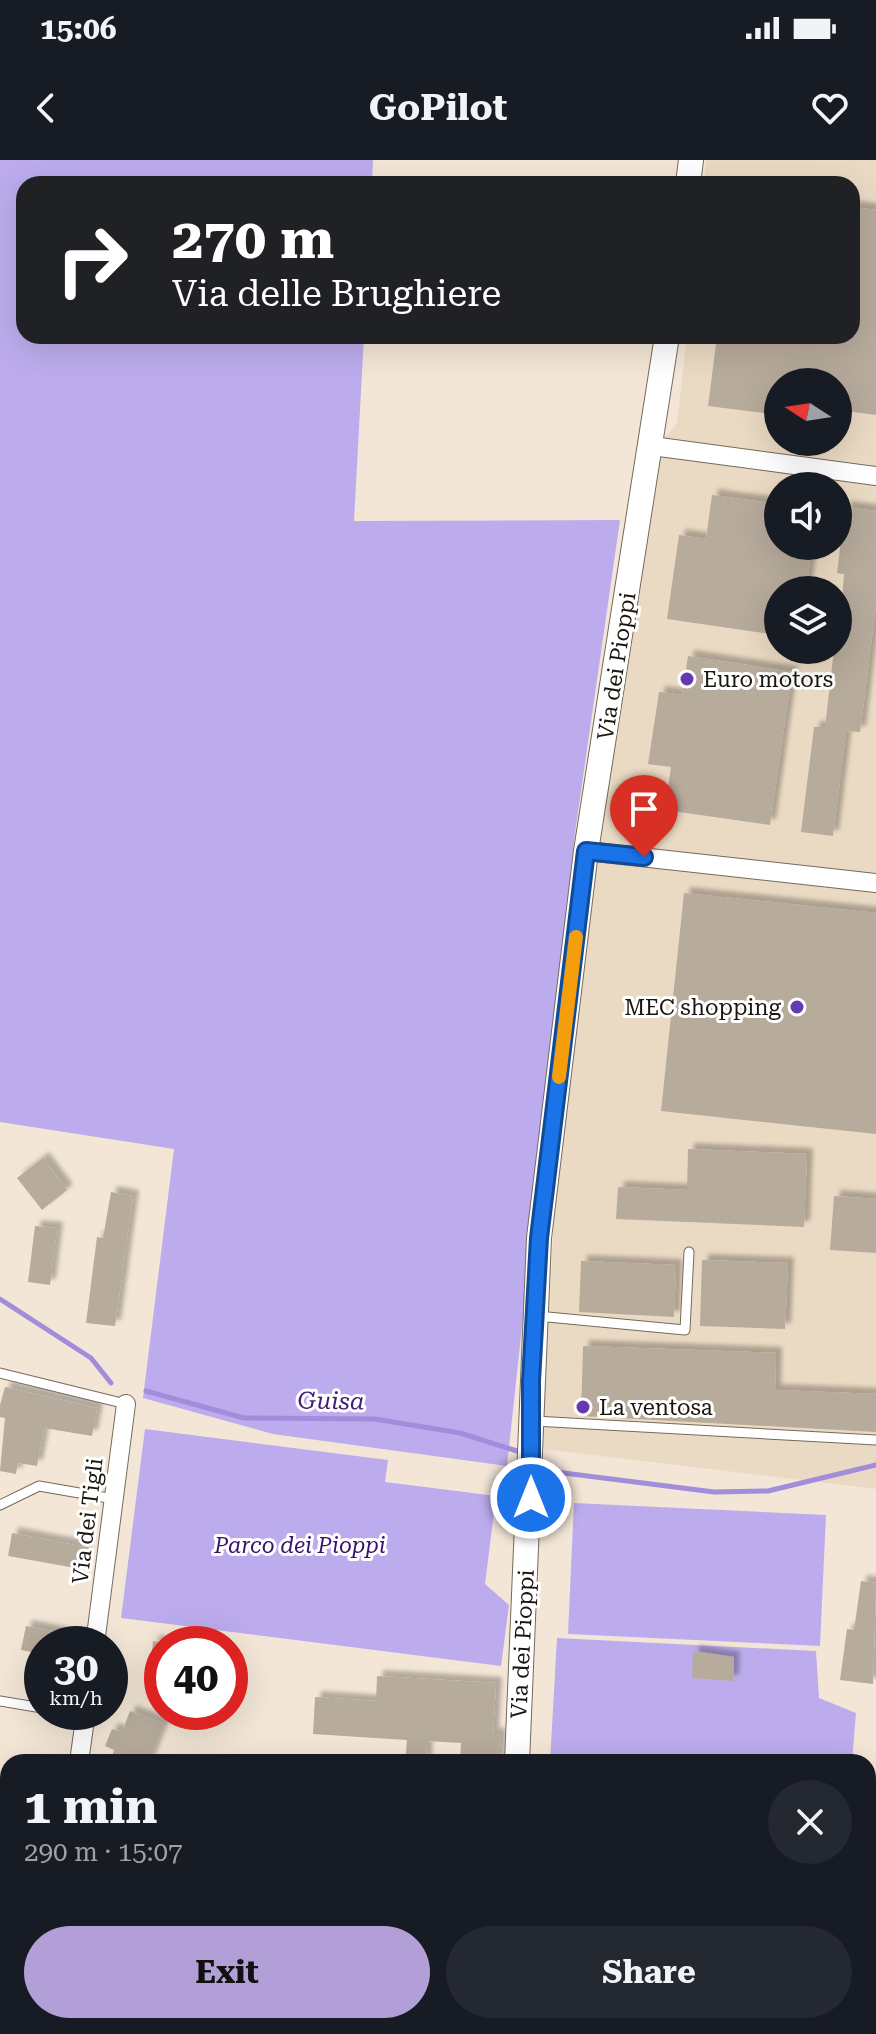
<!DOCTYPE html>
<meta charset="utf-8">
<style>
body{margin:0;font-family:"Roboto Serif",serif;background:#242831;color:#f1f3f6;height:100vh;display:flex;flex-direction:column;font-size:30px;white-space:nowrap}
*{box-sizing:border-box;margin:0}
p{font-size:26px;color:#9ea1a6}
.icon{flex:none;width:44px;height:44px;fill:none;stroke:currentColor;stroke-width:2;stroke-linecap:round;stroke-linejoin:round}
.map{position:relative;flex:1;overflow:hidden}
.drawer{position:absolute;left:0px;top:1594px;width:876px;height:280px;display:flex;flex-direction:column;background:#171b24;border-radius:24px 24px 0 0;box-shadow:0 8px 32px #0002}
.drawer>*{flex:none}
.hud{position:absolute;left:16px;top:16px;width:844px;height:168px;border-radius:24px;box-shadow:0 8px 32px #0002;background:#202124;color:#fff;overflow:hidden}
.needle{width:52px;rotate:282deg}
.buttons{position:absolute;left:764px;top:208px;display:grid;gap:16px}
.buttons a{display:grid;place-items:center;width:88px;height:88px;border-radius:50%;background:#171b24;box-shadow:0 8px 32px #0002;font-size:40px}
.speed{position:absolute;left:24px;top:1466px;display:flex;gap:16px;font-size:40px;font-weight:700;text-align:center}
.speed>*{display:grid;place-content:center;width:104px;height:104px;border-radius:50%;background:#171b24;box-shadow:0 8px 32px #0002;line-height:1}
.speed small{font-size:20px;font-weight:400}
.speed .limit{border:12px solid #d22;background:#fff;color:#111}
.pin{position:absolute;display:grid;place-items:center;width:68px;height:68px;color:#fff;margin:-82px -34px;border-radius:50% 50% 50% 0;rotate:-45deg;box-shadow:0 0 8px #0007}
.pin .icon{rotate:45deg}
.me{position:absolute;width:88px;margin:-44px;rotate:0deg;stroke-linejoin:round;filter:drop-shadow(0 0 6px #0008)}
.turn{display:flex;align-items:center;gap:28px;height:168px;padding:0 24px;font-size:36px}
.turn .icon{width:104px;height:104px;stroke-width:2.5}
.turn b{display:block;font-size:56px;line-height:68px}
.round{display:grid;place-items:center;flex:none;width:84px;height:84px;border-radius:42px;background:#242831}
.summary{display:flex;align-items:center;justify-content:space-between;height:136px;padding:0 24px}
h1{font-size:48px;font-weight:700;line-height:60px}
.primary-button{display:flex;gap:16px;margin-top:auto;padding:16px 24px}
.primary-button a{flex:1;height:92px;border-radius:48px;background:#b29fd7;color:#111;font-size:32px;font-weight:700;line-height:92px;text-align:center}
.primary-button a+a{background:#242831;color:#f1f3f6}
.status{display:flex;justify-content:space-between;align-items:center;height:56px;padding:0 40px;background:#171b24;direction:ltr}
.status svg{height:22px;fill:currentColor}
header{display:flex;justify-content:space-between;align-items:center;height:104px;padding:0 24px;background:#171b24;font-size:36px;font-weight:700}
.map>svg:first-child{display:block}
.built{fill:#ebdac3;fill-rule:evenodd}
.green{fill:#bcaced}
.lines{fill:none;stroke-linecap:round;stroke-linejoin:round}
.stream{stroke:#a28dda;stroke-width:5}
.building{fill:#b7ab9c;filter:url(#shadow)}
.service-casing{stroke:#756a5b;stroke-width:11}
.minor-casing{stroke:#756a5b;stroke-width:20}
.tertiary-casing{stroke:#756a5b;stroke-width:26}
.service{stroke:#fff;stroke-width:9}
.minor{stroke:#fff;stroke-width:18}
.tertiary{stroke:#fff;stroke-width:24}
.route-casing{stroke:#114b97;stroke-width:20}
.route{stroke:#1a73e8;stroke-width:14}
.slow{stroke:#f59e0b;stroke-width:14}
.poi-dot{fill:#6539b1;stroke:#fff;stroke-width:3}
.labels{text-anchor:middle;stroke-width:6;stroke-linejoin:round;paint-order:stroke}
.street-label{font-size:22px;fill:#19150f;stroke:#fff}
.poi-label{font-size:22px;fill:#19150f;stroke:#fff;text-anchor:start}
.park-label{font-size:22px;font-style:italic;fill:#38126d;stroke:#fff}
.water-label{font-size:24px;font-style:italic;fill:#411d77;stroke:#fff}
</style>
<div class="status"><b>15:06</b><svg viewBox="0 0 49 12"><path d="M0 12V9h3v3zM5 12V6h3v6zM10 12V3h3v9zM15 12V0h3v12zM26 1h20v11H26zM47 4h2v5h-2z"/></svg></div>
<header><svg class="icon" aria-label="back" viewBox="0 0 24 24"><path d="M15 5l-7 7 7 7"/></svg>GoPilot<svg class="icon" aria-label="heart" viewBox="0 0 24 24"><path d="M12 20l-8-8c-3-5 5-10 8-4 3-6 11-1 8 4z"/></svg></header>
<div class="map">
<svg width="876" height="1874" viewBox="0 0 876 1874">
<defs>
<filter id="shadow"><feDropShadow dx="6" dy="-6" stdDeviation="2" flood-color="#0004"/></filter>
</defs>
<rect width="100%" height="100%" fill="#f3e6d6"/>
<path class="built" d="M706,0H876V1329L542,1289L554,1057L590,719L659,285L677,263L687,176H852V24H704ZM778,222H838V282H778ZM778,326H838V386H778ZM778,430H838V490H778Z"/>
<g class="green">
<path d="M0,0H373L372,24H24V176H364L354,361L620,360L575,673L507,1306L273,1274L143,1238L174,989L0,962Z"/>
<path d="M145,1269L388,1300L385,1322L496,1336L485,1424L509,1445L501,1506L121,1458Z"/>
<path d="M574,1343L826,1355L820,1486L568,1474Z"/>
<path d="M557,1478L816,1491L819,1538L856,1553L852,1602H550Z"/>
<path d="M868,1770L876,1771V1830L870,1832Z"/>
</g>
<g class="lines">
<g class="stream">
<path d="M0,1139L91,1198L111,1223"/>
<path d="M146,1231L244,1258L375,1259L460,1273L517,1291"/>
<path d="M548,1311L714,1332L768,1331L876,1305"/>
</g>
</g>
<g class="building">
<path d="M852,47L876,50V255L838,250V222H778V255L708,246L717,176H852Z"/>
<path d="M712,335L778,344V386H812L806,430H778V475L667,459L679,375L706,379Z"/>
<path d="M845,347L876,351V443L860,572L846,571L833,676L801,672L814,567H825L834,490H838L844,414L837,413Z"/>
<path d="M688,496L792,512L770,665L665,650L671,607L648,604L659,532L682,535Z"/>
<path d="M684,733L876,753V974L661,951Z"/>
<path d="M688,989L807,994L804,1067L616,1059L618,1027L687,1030Z"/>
<path d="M43,998L67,1030L42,1050L17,1018Z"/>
<path d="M111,1032L133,1036L115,1166L86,1163L97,1077L103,1078Z"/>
<path d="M834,1036L876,1039V1093L830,1090Z"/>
<path d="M35,1066L57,1068L50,1125L28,1122Z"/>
<path d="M702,1100L788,1103L785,1169L700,1166Z"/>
<path d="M581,1101L676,1105L674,1157L579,1152Z"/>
<path d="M583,1186L776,1193L775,1230L876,1234V1272L581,1256Z"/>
<path d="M5,1227L97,1248L92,1276L44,1268L37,1306L18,1303L16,1314L0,1311L5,1258L0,1257V1245Z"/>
<path d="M12,1373L85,1387L81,1409L8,1396Z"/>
<path d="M861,1421L876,1423L873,1524L840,1520L847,1469L854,1470Z"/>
<path d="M26,1466L62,1473L60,1484H42V1494L21,1490Z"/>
<path d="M153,1481L162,1482V1545H157L150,1514Z"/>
<path d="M693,1491L734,1497L733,1521L692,1518Z"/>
<path d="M377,1516L496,1523L493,1574H500L498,1602H460L461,1583L427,1581L426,1602H405L407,1580L313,1574L315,1537L376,1541Z"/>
<path d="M130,1551L164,1564L149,1602H110L114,1590L105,1586L112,1569L122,1572Z"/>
</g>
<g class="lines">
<defs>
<g id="service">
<path d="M537,1156L685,1170L689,1092"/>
<path d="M0,1213L126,1244"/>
<path d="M534,1261L876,1280"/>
<path d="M0,1345L39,1326L114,1339"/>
<path d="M0,1541L42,1548"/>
<path d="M65,1552L85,1556"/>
</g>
<g id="minor">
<path d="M652,286L876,316"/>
<path d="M586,691L876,723"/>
<path d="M95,1484L126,1244"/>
<path d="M79,1602L86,1552"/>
<path d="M868,1691L876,1638"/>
<path d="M0,1712L8,1713"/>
<path d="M97,1866L149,1874"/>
<path d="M34,1874L35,1866"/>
<path d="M329,1874L330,1866"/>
<path d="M497,1874L498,1866"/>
<path d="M667,1874L668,1866"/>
</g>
<g id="tertiary">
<path d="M688,24L691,0"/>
<path d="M517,1602L539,1078L586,691L667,176"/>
<path d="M868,1760L876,1761"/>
<path d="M868,1843L876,1842"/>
<path d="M868,1862L876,1874"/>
</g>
</defs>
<use href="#service" class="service-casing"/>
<use href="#minor" class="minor-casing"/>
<use href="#tertiary" class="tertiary-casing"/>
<use href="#service" class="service"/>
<use href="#minor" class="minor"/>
<use href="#tertiary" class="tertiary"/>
</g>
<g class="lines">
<defs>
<path id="route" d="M531,1338V1221L539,1078L586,691L644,697"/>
</defs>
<use href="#route" class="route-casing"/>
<use href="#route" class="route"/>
<path class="slow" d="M559,917L576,777"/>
</g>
<g class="poi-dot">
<circle cx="687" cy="519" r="8"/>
<circle cx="797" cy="847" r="8"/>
<circle cx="583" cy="1247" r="8"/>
</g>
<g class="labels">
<g class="street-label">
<text transform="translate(616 506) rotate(-81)" y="8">Via dei Pioppi</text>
<text transform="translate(87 1361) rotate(-83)" y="8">Via dei Tigli</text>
<text transform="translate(522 1484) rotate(-87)" y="8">Via dei Pioppi</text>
</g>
<g class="poi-label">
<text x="703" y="527">Euro motors</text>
<text x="781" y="855" text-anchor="end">MEC shopping</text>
<text x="599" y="1255">La ventosa</text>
</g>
<g class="park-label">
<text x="300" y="1393">Parco dei Pioppi</text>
</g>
<g class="water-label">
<text transform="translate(331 1241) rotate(1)" y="8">Guisa</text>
</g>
</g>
</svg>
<div class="buttons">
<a><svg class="needle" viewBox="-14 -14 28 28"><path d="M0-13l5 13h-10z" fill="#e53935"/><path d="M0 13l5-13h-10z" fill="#9ea1a6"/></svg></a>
<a><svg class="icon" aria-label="sound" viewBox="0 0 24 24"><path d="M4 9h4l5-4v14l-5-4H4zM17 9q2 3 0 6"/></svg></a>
<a><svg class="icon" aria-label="layers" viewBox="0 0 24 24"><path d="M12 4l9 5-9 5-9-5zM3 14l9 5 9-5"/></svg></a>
</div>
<div class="speed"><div>30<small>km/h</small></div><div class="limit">40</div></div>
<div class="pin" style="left:644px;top:697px;background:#d93025"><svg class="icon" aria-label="arrive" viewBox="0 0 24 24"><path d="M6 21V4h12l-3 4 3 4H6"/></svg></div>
<svg class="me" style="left:531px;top:1338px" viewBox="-20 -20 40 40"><circle r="17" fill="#1a73e8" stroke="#fff" stroke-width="3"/><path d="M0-11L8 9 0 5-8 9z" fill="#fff"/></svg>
<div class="hud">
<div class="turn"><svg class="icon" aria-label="right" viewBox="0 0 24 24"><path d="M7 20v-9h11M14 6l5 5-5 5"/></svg><div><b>270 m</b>Via delle Brughiere</div></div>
</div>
<section class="drawer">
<div class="summary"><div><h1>1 min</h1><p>290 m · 15:07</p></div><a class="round"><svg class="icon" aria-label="close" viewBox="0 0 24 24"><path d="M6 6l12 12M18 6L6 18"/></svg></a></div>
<div class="primary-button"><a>Exit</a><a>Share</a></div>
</section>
</div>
